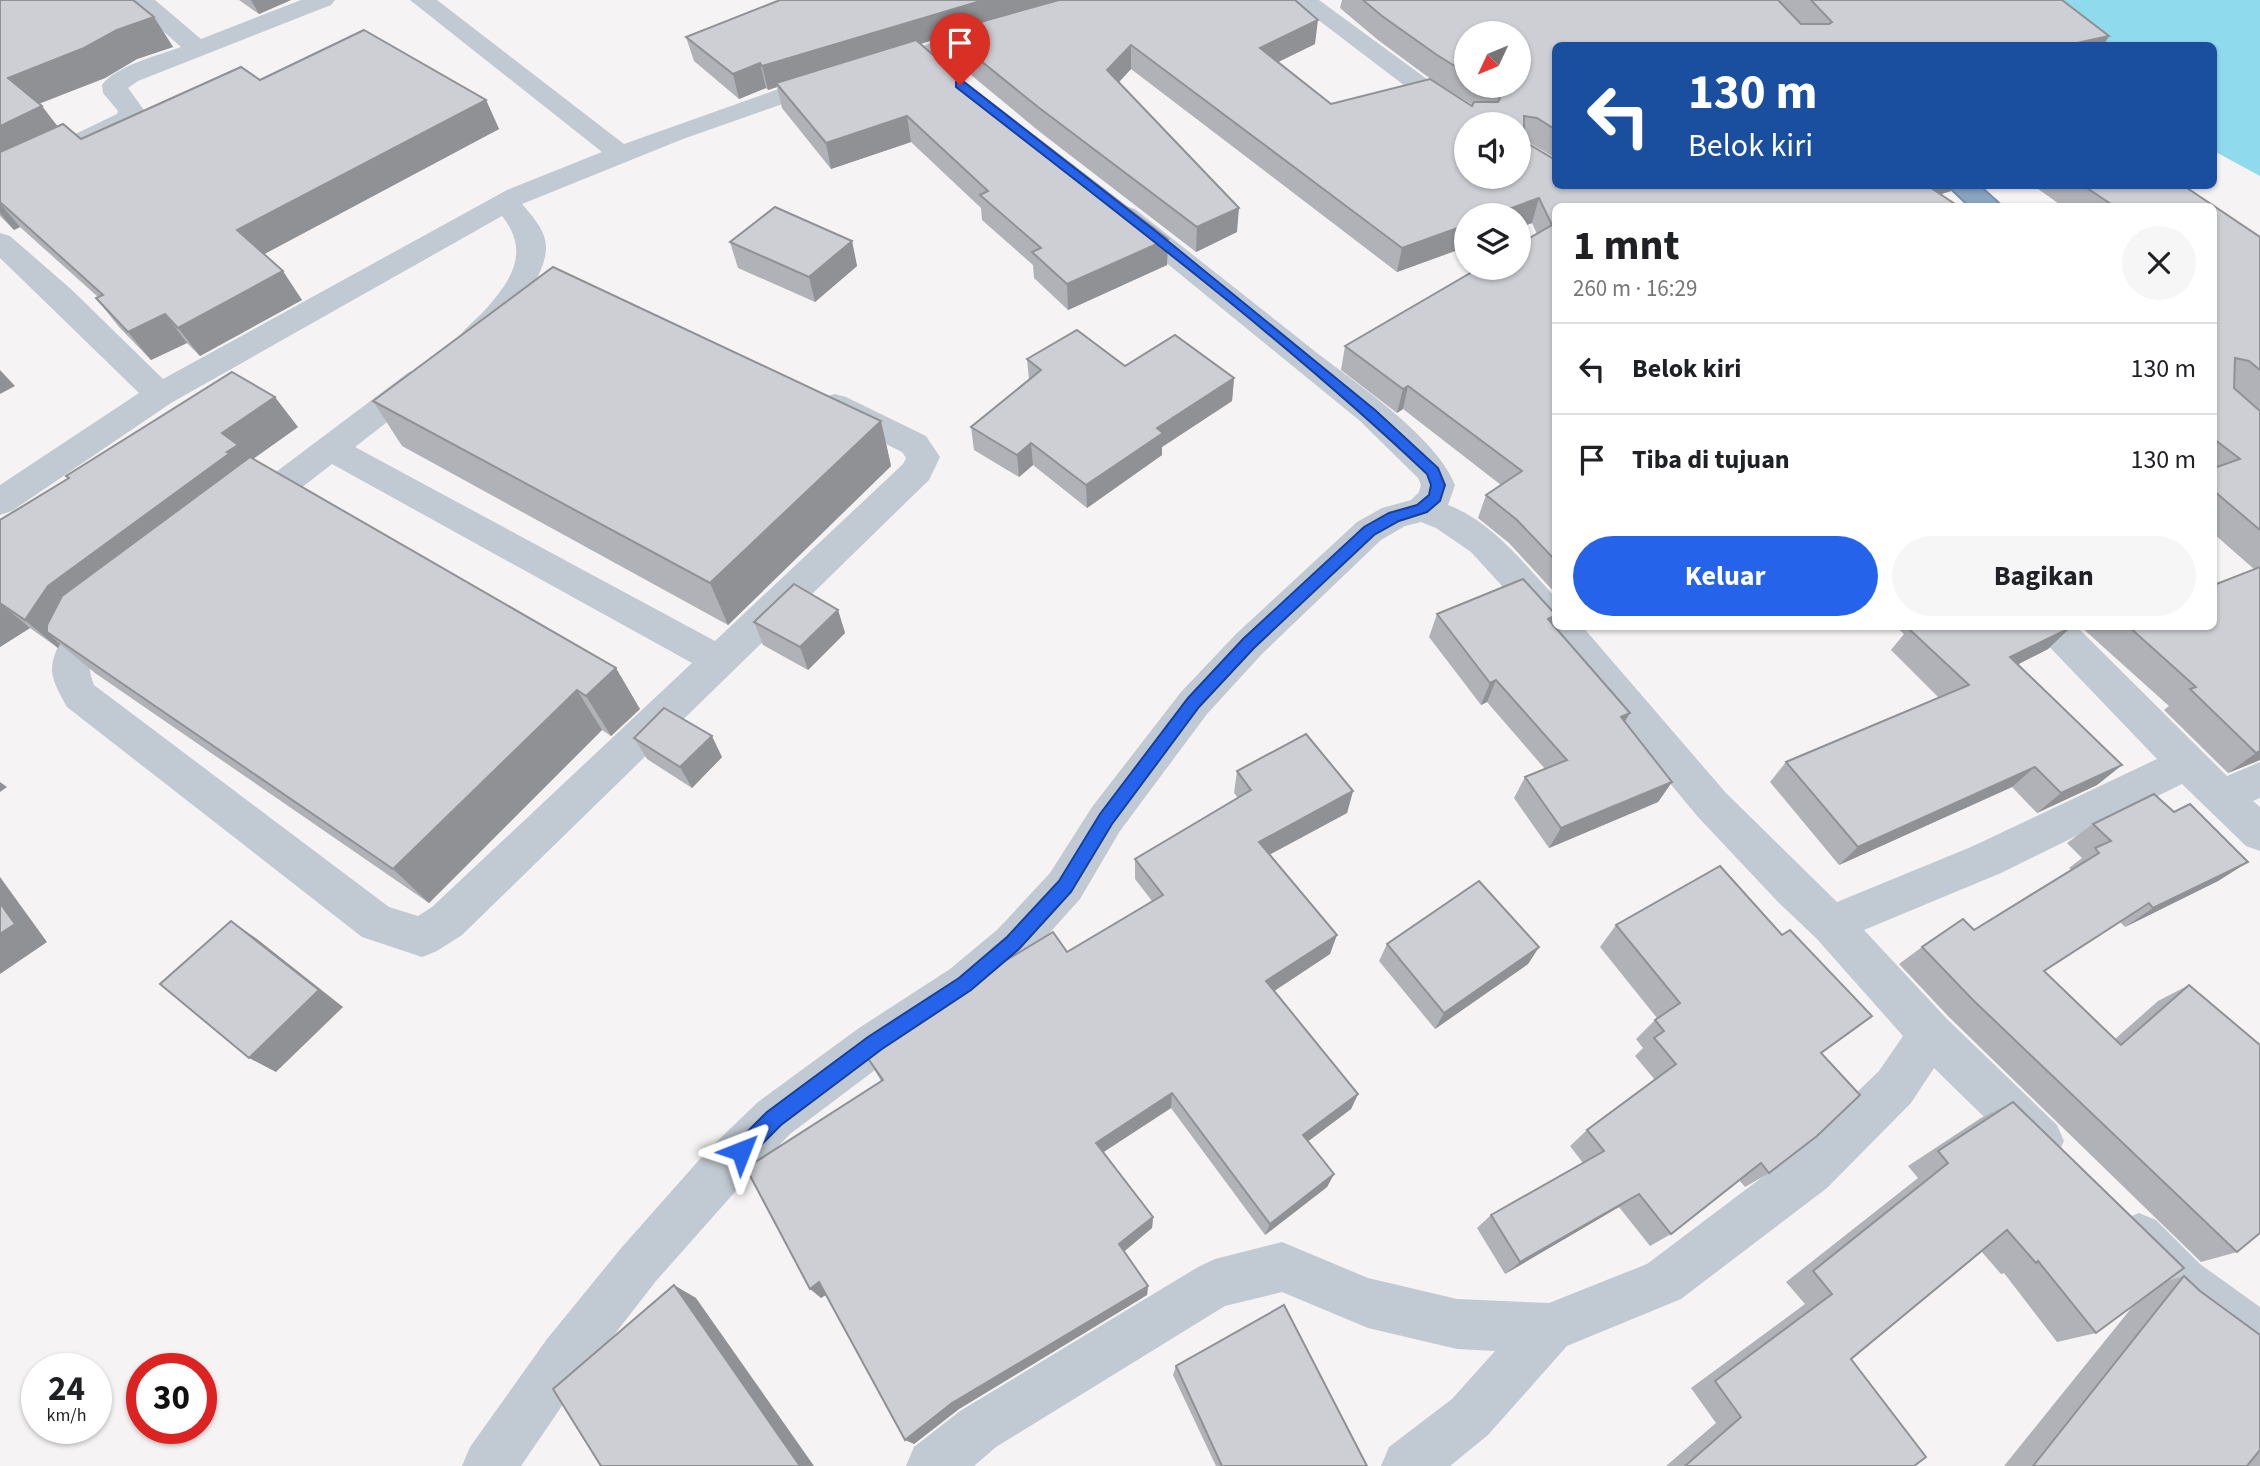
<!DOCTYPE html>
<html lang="id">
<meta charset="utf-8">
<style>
body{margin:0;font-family:"Source Sans 3",sans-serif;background:#f6f6f6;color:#202124;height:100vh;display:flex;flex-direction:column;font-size:26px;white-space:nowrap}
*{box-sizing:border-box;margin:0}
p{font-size:23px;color:#757577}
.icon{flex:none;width:38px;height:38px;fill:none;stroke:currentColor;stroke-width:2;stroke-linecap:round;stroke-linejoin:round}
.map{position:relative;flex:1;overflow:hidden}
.panel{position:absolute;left:1552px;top:203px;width:665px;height:427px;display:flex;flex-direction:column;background:#fff;border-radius:10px;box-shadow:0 2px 5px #0004}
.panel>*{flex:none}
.guide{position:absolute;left:1552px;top:42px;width:665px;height:147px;border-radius:10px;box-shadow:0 2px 5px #0004;background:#1a4fa0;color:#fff;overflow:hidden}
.needle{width:46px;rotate:226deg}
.tools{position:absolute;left:1454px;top:21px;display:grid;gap:14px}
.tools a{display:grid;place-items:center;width:77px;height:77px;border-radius:50%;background:#fff;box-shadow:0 2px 5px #0004;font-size:35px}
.speed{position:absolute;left:21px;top:1353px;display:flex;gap:14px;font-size:35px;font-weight:700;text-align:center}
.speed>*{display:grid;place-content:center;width:91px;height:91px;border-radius:50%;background:#fff;box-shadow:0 2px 5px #0004;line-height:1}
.speed small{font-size:18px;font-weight:400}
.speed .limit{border:10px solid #d22;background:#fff;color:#111}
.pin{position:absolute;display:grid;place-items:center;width:60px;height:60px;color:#fff;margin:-72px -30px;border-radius:50% 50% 50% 0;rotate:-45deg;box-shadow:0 0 7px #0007}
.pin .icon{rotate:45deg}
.me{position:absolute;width:77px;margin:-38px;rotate:45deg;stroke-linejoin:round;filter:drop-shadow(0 0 5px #0008)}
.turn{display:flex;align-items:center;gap:24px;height:147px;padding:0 21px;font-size:32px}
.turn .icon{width:91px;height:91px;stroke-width:2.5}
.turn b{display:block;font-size:49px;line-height:60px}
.round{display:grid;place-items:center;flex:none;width:74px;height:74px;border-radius:37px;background:#f6f6f6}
.overview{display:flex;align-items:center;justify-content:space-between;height:119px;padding:0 21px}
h1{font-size:42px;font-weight:700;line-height:52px}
.action{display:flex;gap:14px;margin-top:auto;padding:14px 21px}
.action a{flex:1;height:80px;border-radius:42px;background:#2563eb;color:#fff;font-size:28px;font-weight:700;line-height:80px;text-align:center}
.action a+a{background:#f6f6f6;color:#202124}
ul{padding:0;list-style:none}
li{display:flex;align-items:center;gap:21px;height:91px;padding:0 21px;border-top:2px solid #e0e0e0}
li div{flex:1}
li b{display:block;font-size:26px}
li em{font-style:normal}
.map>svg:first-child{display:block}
.water{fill:#90daee}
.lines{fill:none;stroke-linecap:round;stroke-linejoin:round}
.highway-casing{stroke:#7690ad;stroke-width:4}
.minor{fill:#c1cad2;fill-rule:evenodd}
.highway{fill:#8ba5c1;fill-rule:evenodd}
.wall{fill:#b0b2b7;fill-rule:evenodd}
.shaded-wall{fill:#909195}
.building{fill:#cdcfd5;stroke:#909195;stroke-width:2;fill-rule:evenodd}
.route{fill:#2563eb;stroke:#184099;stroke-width:2}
</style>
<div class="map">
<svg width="2260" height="1466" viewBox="0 0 2260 1466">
<rect width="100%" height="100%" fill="#f5f3f3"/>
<path class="water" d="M1980,0H2260V176L2214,151V46L2050,45Z"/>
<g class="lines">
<defs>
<path id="highway" d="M1949,186H1979L2001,206H1970Z"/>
</defs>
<use href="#highway" class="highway-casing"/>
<g class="minor">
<path d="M128,0H155L201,39L301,0H335L331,5L138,81L128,88L144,110L143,117L134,127L0,188V170L117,114L118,111L103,93L102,85C115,66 159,55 181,47Z"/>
<path d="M410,0H437L624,144L787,86L990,26L999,24L1008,26L1011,31L1008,36L805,96L683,139L522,204C532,216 546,230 546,247C547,274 507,334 483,346C476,350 470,348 462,346L458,339C464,328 475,321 484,311C511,281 531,252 502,216L171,403L12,511L0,515V485L139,393L0,258V233L10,236L72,290L163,379L507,190L602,152Z"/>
<path d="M1292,0H1319L1431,82L1488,118L1492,124H1466V128L1413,92Z"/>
<path d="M1125,206L1135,209C1194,256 1253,302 1312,349C1354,382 1436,436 1455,485L1448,505C1493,522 1524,564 1556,598V626H1582L1726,793L1837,902L1971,847L2157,759L2039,636L2034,626H2076L2227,776L2260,762V798L2253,801L2260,807V851L2246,846L2182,784L2001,873L1864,930L1947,1019L2057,1125L2064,1141L2057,1157L2041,1164L2025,1157L1934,1068L1911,1103L1827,1188L1681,1299L1567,1346L1488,1435L1450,1466H1381L1389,1447L1452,1399L1495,1351L1457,1349L1368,1328L1282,1292L1225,1306L996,1447L974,1466H906L914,1447L960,1411L1198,1267L1215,1259L1282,1242L1368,1278L1457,1299L1549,1303L1647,1264L1793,1154L1879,1071L1903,1036L1816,938L1778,902L1698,817L1545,633L1471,552L1436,528L1421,522L1405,526L1381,540L1262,654L1207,714L1120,831L1080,899L1028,957L980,999L891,1058L790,1134L742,1184L656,1281L583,1375L521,1466H462L470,1447L547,1339L622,1247L708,1150L758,1102L859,1028L950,969L998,929L1050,873L1092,807L1181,692L1236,634L1357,522L1382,508L1411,500L1419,492L1421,485L1418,478L1360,421L1115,221L1111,215L1115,209Z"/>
<path d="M420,369L431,372L436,380L431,388L355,447L715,641L903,464L906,458L902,452L824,413L819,405L824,397L835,394L846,397L926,436L940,457L929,480L462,935L437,951L422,957L362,937L67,707C61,696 53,683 52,671C51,646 80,609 105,604C110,603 115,605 121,607L126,617C112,643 78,648 94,685L389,907L418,916L432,907L692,663L332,464L260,520L248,524L236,520L231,511L236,502L409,372Z"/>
<path d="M2139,1213L2156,1220L2200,1264L2260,1307V1363C2218,1346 2132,1279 2115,1237L2122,1220Z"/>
</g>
<use href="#highway" class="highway"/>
</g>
<g class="wall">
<path d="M0,0L154,17L173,47L137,59L105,78L39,104L57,126L81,139L260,80L486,100L499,129L264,254L302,300L200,356L187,343L151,360L119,327L96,298L98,297L20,227L14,230L0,216Z"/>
<path d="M239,0H291L259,14Z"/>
<path d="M780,0L1315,44L1278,62L1331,104L1472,106L1473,105L1432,80L1378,40L1340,8L1342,0H2062L2109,36L2103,46H1556V186H1954L1951,191L1940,194L1556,206V594L1509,543L1478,518L1486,495L1501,485L1403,409L1397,413L1341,370L1345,346L1537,234L1532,223L1519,228V215H1466V247L1397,272L1131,69L1119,82L1237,232L1196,252L1040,132L948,56L946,36L921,44L964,82L1168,239L1167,265L1068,310L1034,278L1033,265L982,220L981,208L911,142L831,169L782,108L777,87L768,90L766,88L739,99L694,61L686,37ZM1466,33L1519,86H1466ZM1527,142L1530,143L1555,158H1552Z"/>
<path d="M2034,186H2184L2260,237V760L2228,773L2164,710L2169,706L2080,626H2214L2254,569L2214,534V206H2062Z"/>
<path d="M852,241L857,266L815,302L738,268L730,242Z"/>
<path d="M1027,359L1125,366L1234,378L1232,401L1162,447V455L1087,508L1033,465L1019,477L974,450L971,427L1029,380Z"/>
<path d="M373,401L881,421L891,466L728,625L402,446Z"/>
<path d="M298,427L253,459L640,709L611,736L602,730L429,903L95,673L60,644L58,648L30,628L0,647V520L69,479Z"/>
<path d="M838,610L845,633L808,670L763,645L754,622Z"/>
<path d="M1437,614L1552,624L1630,713L1625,721L1672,782L1658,802L1549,848L1514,798L1525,777L1545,769L1487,702L1481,705L1429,637Z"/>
<path d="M1895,626H2069L2070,628L2048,649L2017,665L2122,765L2097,785L2037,813L2012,787L1839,865L1770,782L1786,762L1939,698L1891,650L1904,634Z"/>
<path d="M634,738L722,757L692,788L647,759Z"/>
<path d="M1237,771L1353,791L1347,813L1270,854L1330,954L1274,991L1358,1094L1351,1109L1308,1141L1334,1174L1327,1187L1265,1235L1171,1108L1104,1152L1153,1217L1152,1228L1124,1251L1148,1286L1147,1295L959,1409L914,1444L826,1295L821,1298L881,1081L867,1057L1067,952L1152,901L1135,879V859L1238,798L1234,793Z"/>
<path d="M2174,812L2248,862L2218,881L2125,927L2120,922L2044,971L2115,1039L2158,1001L2189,985L2237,1252L2201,1262L1949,1017L1899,964L1922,947L1974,930L2071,870L2069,868L2082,858L2067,843L2093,824Z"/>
<path d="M1616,925L1821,1053L1769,1173L1745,1187L1739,1180L1671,1234L1650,1246L1619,1207L1505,1274L1477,1228L1491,1215L1583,1163L1570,1146L1587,1130L1655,1080L1635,1056L1643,1048L1636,1039L1657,1018L1600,947Z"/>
<path d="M1387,944L1539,947L1528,964L1435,1029L1379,961Z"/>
<path d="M2013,1102L2167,1281L2184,1276L2200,1291L2260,1335V1466H2004L2133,1306L2096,1333L2057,1342L2004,1273L2001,1274L1981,1251L1851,1359L1914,1466H1666L1716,1423L1691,1388L1805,1304L1786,1282L1918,1178L1908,1166L1981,1118Z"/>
<path d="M1176,1366L1367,1466H1216L1173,1375Z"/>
</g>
<g class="shaded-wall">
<path d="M251,0H291L259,14Z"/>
<path d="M984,0H1078L945,32L946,36L779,86L776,83L777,87L768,90L762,66Z"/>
<path d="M154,17L173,47L137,59L105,78L30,107L8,78L117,30Z"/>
<path d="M1318,20L1315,44L1258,72L1260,48Z"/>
<path d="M2109,36L2103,46H2063Z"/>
<path d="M1131,45V69L1107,95V70Z"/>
<path d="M760,63L766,88L739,99L733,74Z"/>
<path d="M486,100L499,129L257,258L237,230Z"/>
<path d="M42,106L65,136L0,167V126Z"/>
<path d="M907,116L911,142L831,169L826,143Z"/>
<path d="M1918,186H1954L1951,191L1907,205Z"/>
<path d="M1539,198L1532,223L1519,228V215H1492Z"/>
<path d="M0,203L20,227L14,230L0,213Z"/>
<path d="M1239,208L1237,232L1196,252L1197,227Z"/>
<path d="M1466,225V247L1397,272L1402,248Z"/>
<path d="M1168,239L1167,265L1068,310L1067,284Z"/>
<path d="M852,241L857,266L815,302L809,277Z"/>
<path d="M283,271L302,300L200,356L178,328Z"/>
<path d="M165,314L187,343L151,360L128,332Z"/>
<path d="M0,370L15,386L0,394Z"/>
<path d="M1234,378L1232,401L1162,447V455L1087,508L1086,485L1157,428Z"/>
<path d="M1408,386L1403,409L1397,413L1403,389Z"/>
<path d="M275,397L298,427L250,461L47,632L60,644L58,648L25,620L48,586L227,452L222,433Z"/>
<path d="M881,421L891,466L728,625L710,583Z"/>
<path d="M1031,443L1033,465L1019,477L1017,455Z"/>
<path d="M0,603L30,628L0,647Z"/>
<path d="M838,610L845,633L808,670L800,647Z"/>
<path d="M1556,615L1545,638L1548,619Z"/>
<path d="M2070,628L2048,649L1989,679L2010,657Z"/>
<path d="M616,668L640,709L611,736L586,696Z"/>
<path d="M1496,680L1487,702L1481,705L1490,683Z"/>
<path d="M577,690L602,730L429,903L393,869Z"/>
<path d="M1630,713L1617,734L1621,717Z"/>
<path d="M712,736L722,757L692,788L680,767Z"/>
<path d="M2260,751V760L2228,773L2256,753Z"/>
<path d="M2122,765L2097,785L2037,813L2061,793Z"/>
<path d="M2035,767L2012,787L1839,865L1858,847Z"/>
<path d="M0,782L7,787L0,792Z"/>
<path d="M1672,782L1658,802L1549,848L1561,828Z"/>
<path d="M1353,791L1347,813L1256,862L1259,842Z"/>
<path d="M2248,862L2218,881L2125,927L2153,908Z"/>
<path d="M0,877L47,942L0,974Z"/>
<path d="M231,921L257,939L343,1007L276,1072L249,1058Z"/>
<path d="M1337,935L1330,954L1262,999L1266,981Z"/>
<path d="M1539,947L1528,964L1435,1029L1444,1013Z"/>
<path d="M1172,1093L1171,1108L1097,1156L1096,1143Z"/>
<path d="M1358,1094L1351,1109L1298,1149L1303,1135Z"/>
<path d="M1334,1174L1327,1187L1265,1235L1270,1224Z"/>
<path d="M1639,1194L1619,1207L1505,1274L1520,1262Z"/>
<path d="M1153,1217L1152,1228L1120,1255L1119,1244Z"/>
<path d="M819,1282L830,1292L821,1298L810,1289Z"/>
<path d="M674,1285L696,1298L814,1466H800Z"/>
<path d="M1148,1286L1147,1295L959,1409L914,1444L905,1440L952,1403Z"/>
</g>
<g class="building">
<path d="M0,0H133L154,17L117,30L84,48L8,78L42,106L0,126Z"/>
<path d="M780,0H984L762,66L760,63L733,74L686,37Z"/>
<path d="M1059,0H1295L1318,20L1260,48L1331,104L1430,79L1472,106L1474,102H1498L1500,98L1496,91L1486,86H1519V33H1466V73L1437,55L1382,16L1363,0H1778L1801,24H1829L1832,22L1811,0H2062L2109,36L2063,46H1556V130L1537,118L1524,116V141L1552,158H1556V186H1928L1958,206H1556V561L1517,520L1486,495L1522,471L1408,386L1403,389L1345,346L1479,268H1519V244L1552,225L1539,198L1492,215H1466V225L1402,248L1131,45L1107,70L1239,208L1197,227L1038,107L945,32ZM1466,124H1519V177H1466Z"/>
<path d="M364,30L486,100L237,230L283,271L178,328L165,314L128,332L96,298L103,295L0,202V152L63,124L81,139L241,67L260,80Z"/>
<path d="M916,40L964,82L1168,239L1067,284L1032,252L1041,248L980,195L988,191L907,116L826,143L776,83Z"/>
<path d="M2084,186H2184L2260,237V370L2249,361L2235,358L2234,388L2260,411V530L2214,491V468L2240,459L2214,439V206H2114Z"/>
<path d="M775,207L852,241L809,277L730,242Z"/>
<path d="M553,267L881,421L710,583L373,401Z"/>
<path d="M1077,330L1125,366L1175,335L1234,378L1157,428L1163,433L1086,485L1031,443L1017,455L971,427L1041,370L1027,359Z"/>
<path d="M232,372L275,397L222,433L238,445L227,452L230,453L48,586L25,620L0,603V520L69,478L66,476Z"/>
<path d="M250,457L616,668L586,696L577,690L393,869L47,632V625L62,596Z"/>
<path d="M2260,567V751L2256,753L2190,689L2196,687L2128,626H2214V585Z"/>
<path d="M1523,579L1556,615L1548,619L1630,713L1621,717L1672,782L1561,828L1525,777L1567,760L1496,680L1490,683L1437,614Z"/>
<path d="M794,584L838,610L800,647L754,622Z"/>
<path d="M1914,626H2069L2070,628L2010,657L2122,765L2061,793L2035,767L1858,847L1786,762L1969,685L1909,629Z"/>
<path d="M664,708L712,736L680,767L634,738Z"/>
<path d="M1306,734L1353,791L1259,842L1337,935L1266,981L1358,1094L1303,1135L1334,1174L1270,1224L1172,1093L1096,1143L1153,1217L1119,1244L1148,1286L952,1403L905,1440L819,1282L810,1289L746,1168L883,1080L867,1057L977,984L1000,964L1053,932L1067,952L1163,895L1135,859L1251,790L1237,771Z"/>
<path d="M2154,794L2174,812L2190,804L2248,862L2153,908L2149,903L2044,971L2121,1045L2189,985L2260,1045V1233L2237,1252L1974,1001L1922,947L1963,919L1974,930L2099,853L2095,848L2111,841L2093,824Z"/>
<path d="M1720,866L1782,935L1790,930L1872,1016L1821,1053L1860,1095L1817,1136L1769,1173L1761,1163L1671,1234L1639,1194L1520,1262L1491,1215L1604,1151L1587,1130L1676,1064L1654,1038L1664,1031L1655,1020L1680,1003L1616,925Z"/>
<path d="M1479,881L1539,947L1444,1013L1387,944Z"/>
<path d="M0,903L15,924L0,934Z"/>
<path d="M231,921L319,990L249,1058L160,984Z"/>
<path d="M2013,1102L2184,1268L2096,1333L2038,1261L2036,1263L2007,1230L1851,1359L1926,1457L1914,1466H1685L1741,1417L1715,1381L1832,1294L1813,1271L1948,1163L1938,1151Z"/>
<path d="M2184,1276L2200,1291L2260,1335V1450L2247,1466H2033Z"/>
<path d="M674,1285L800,1466H601L553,1389Z"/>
<path d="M1284,1305L1367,1466H1222L1176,1366Z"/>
</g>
<path class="route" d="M956,82H964L1153,229L1375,410L1438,468L1445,485L1440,501L1427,512L1399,521L1374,535L1254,648L1199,707L1112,824L1071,892L1019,949L971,990L882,1049L781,1125L748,1158L741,1161L735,1158L732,1151L735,1144L767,1112L868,1037L959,978L1007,937L1059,881L1100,814L1188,698L1243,639L1364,527L1389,513L1417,505L1429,495L1431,485L1427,474C1280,335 1116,212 956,87Z"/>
</svg>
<div class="tools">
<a><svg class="needle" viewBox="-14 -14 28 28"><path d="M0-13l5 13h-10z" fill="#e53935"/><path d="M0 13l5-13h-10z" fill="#757577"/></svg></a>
<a><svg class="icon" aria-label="sound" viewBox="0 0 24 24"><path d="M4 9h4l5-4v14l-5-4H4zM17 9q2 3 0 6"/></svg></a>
<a><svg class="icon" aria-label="layers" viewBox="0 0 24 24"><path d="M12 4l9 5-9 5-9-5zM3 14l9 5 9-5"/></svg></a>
</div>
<div class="speed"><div>24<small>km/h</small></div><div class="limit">30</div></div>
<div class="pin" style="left:960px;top:85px;background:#d93025"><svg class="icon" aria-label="arrive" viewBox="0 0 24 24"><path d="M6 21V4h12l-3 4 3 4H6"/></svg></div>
<svg class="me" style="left:741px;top:1151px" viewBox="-20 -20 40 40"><path d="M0-17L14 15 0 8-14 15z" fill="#2563eb" stroke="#fff" stroke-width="4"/></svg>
<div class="guide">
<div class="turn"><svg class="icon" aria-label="left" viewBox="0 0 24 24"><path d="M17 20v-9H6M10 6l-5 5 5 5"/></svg><div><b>130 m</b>Belok kiri</div></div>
</div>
<section class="panel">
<div class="overview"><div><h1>1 mnt</h1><p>260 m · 16:29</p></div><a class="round"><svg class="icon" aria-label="close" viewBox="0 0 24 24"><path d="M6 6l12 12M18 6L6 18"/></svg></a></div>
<ul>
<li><svg class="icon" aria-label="left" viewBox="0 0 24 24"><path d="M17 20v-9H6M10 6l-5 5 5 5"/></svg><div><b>Belok kiri</b></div><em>130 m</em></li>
<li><svg class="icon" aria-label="arrive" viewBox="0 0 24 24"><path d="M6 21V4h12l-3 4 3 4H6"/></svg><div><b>Tiba di tujuan</b></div><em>130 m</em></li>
</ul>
<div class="action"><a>Keluar</a><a>Bagikan</a></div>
</section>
</div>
